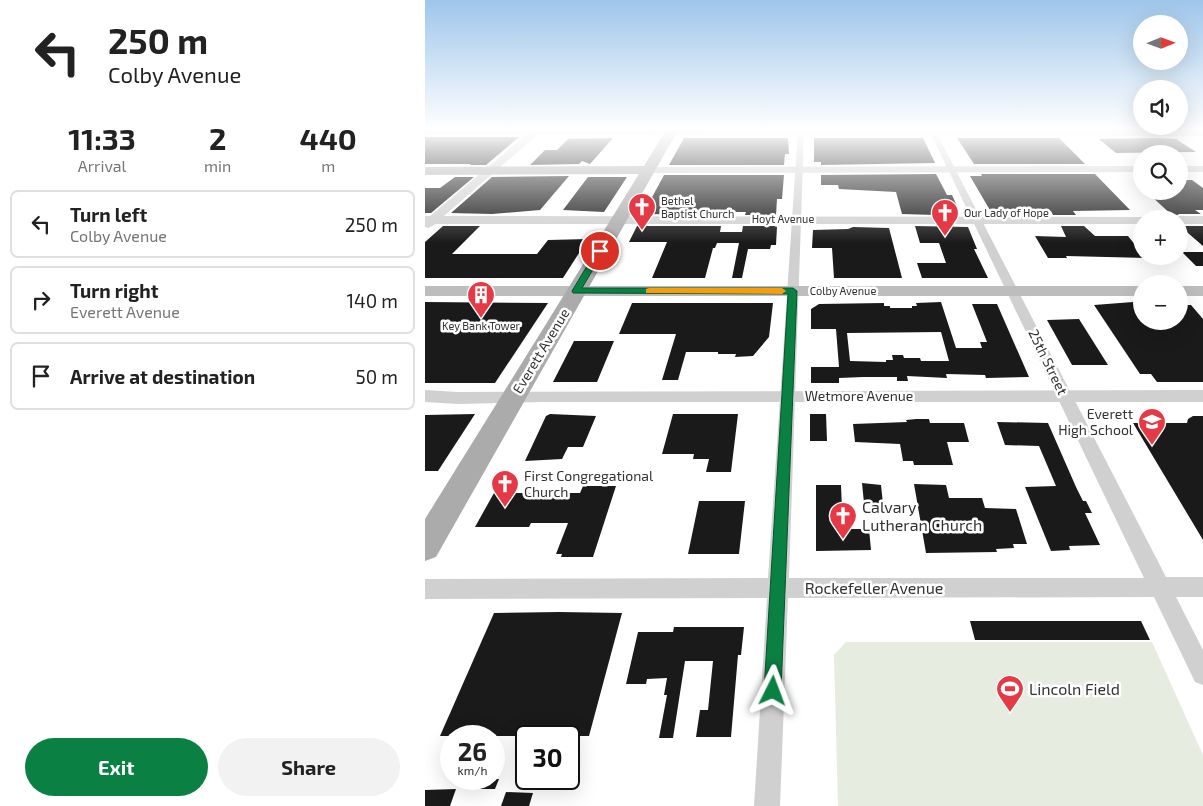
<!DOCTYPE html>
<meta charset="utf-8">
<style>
body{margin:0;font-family:"Exo 2",sans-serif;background:#f2f2f2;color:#222;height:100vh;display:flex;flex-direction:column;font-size:19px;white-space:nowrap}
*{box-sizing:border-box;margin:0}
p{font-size:16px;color:#767676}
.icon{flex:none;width:28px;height:28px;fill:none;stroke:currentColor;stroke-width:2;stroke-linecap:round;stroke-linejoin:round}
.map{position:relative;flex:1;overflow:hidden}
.sheet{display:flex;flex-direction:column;background:#fff;width:425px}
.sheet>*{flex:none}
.top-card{background:#fff;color:#222;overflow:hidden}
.needle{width:32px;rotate:89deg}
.fabs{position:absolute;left:708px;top:15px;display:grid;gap:10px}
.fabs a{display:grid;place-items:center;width:55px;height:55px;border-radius:50%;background:#fff;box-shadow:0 5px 20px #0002;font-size:25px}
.speed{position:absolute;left:15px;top:725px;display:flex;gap:10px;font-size:25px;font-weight:700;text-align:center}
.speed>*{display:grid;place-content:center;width:65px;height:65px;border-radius:50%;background:#fff;box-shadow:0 5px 20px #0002;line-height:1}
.speed small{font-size:12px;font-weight:400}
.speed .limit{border:2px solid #111;border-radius:8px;background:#fff;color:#111}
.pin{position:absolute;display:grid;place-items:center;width:42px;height:42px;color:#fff;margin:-21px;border:2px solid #fff;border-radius:50%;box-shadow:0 1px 5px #0007}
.me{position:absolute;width:55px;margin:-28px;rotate:3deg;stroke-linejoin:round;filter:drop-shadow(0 0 4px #0008)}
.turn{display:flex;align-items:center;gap:18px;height:105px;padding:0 25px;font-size:22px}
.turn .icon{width:65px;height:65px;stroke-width:2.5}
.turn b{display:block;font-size:35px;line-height:42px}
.eta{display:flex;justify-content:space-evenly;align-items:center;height:85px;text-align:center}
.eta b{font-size:30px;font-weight:700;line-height:35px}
.action{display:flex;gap:10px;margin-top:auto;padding:10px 25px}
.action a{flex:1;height:58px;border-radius:30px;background:#0b8043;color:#fff;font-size:20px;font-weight:700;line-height:58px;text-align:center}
.action a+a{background:#f2f2f2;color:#222}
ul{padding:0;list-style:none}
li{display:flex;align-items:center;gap:15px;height:68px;margin:0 10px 8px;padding:0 15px;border:2px solid #e0e0e0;border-radius:8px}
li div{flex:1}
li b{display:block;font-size:19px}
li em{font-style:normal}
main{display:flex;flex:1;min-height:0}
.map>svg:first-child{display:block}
.green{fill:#e6ecdf}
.building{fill:#1a1a1a;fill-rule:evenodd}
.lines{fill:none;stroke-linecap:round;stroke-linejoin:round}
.minor{fill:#d0d0d0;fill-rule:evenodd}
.tertiary{fill:#d0d0d0;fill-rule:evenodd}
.secondary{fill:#bdbdbd;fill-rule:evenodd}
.primary{fill:#ababab;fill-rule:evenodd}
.route{fill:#0b8043;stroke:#07532c}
.slow{fill:#f59e0b}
.labels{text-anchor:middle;stroke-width:5;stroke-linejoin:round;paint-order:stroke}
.far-poi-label{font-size:11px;fill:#333;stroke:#fff;text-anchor:start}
.far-street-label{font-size:11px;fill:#333;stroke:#fff}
.street-label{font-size:14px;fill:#333;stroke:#fff}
.poi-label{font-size:14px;fill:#333;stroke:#fff;text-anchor:end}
.near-poi-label{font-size:16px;fill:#333;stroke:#fff;text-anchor:start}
.near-street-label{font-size:16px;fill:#333;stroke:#fff}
</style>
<main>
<section class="sheet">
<div class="top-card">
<div class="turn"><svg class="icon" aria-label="left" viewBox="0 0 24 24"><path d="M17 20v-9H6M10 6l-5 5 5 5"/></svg><div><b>250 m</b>Colby Avenue</div></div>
</div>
<div class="eta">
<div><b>11:33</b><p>Arrival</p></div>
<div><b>2</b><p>min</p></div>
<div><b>440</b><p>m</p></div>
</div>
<ul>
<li><svg class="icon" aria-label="left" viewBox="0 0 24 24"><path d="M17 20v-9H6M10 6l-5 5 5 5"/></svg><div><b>Turn left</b><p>Colby Avenue</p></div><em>250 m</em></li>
<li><svg class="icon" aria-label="right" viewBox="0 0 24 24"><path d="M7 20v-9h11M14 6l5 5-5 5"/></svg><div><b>Turn right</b><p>Everett Avenue</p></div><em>140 m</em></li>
<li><svg class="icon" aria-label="arrive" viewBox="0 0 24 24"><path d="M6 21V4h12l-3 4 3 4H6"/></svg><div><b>Arrive at destination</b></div><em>50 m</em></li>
</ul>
<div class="action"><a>Exit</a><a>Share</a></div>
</section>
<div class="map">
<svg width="778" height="806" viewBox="0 0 778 806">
<rect width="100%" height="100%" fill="#fff"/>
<path class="green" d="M421,642H727L778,755V806H413L409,655Z"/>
<g class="building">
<path d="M0,137H94L61,165H45L46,164H0Z"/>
<path d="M188,138L165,164L157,161L154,164L105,165L120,150H132L143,139Z"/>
<path d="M259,138H363L364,154H360L359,165H244Z"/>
<path d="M389,138H498L510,163L396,165V162H389Z"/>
<path d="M532,138H634L660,164H549Z"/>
<path d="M728,138L751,139L771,152L691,153L674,139Z"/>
<path d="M511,174L522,195H527L532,206H508L511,215L477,214L471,192L414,189L413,185H396V175Z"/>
<path d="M556,174H670L705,210L648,211L651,215H628L626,211L566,212L545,176H557Z"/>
<path d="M239,175H359L357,199H352L351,215H320L321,212H300L299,215L218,214Z"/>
<path d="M144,176L115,210L67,214L26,213L67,177Z"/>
<path d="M30,177H49L6,213H0V188H15Z"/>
<path d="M163,177H202L179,212L138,210Z"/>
<path d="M754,180H767L778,188V210H770L776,214H754L749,217L725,195H729L725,191H754Z"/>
<path d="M18,226H55L27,254H112L123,240L163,239L138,278H0V242Z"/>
<path d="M212,226H296L295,232H317L318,226H349L352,227L351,245H346L345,249H323L317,278H307L314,243H292L290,248H288L280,278H227L242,242H204Z"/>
<path d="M490,226L543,227L552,249H549L563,278H497L492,263H521L514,243H495Z"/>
<path d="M636,226H659L670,236H703L716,252V256L722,258L641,256L642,258H623L610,236L641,237Z"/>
<path d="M759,226H778V246L756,227Z"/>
<path d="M428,227L464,228L477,278H409L407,248H387L388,230L423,229Z"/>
<path d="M757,252H778V266H771Z"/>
<path d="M0,302L123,303L70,383H0Z"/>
<path d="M516,302L531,348H557L555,342H562L547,304H572L604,377L561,378L560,375L521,374L522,378L482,376L483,381H472V377H438L414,378V383H386V367H414L411,329H386V309L394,304L459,303V306H465V308H487V306H492L491,303ZM516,332L524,361H496L495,358H479L478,355H467L468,360H461V362L425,361L422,333Z"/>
<path d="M708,302L716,303V321H754V305H766L778,319V382H732L726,374H715L669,305Z"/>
<path d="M207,303H348L344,337L328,356L310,357L311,354H293V352H261L253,380H237L251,334H194Z"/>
<path d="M654,319L683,365H647L622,320Z"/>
<path d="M149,341H189L172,382H128Z"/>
<path d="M50,414L13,471H0V415Z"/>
<path d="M125,414L171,416L158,447H143L137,459L100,461L121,416Z"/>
<path d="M248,414H313L306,472H281L284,459H268L269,454H237Z"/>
<path d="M385,414H401L402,441H385Z"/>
<path d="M768,416H778V540L708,423H762L763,419Z"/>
<path d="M491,419H504L505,423H539L544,442H522L528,465H489L488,461H478L475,444L430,442L428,424L482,422L481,420Z"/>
<path d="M572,422L623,423L651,487L658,501H661L667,513H660L675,545L644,546L645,550L626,551L600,487L631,486L614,446L580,445Z"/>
<path d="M437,483L456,485L458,504L439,503Z"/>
<path d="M489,484L521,485L524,498H557L560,508L591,509L602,544H588L589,548L571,549L572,552L501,553Z"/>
<path d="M391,485H416L417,510H422L424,529H444L446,550L391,551Z"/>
<path d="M158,486H191L168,557H136L137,554H131L143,523H106L104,527H50L69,493H155Z"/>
<path d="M274,501H320L314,554H263Z"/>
<path d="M134,612L197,613L164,736H15L69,613Z"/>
<path d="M545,621H716L725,640H550Z"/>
<path d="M249,627H319L316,655H313L306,737H271L275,710H283L288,661H260L248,738H234L242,695H239L242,678L222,679L221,684H201L213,632H248Z"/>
<path d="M50,779H74L70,789H45Z"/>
<path d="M31,789L25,806H0V790Z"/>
<path d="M81,792L108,793L104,806H76Z"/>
</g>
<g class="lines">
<path class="minor" d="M373,130H379L364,578H719L504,130H510L741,577H778V597H751L778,650V685L770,682L729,597L363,598L355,806H329L342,598L0,599V579L343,578Z"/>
<g class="tertiary">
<path d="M0,130H778V136L112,135L19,216L720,217L716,219V224H11L3,228L0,227V216H5L101,135H0Z"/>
<path d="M716,166V172L223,173L218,170L223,167Z"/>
<rect x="754" y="166" width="24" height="6"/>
<path d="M754,216H778V224H754V219H749Z"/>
<path d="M0,390L33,392L778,390V402H117L33,404L0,402Z"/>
</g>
<g class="secondary">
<rect x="0" y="286" width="716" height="10"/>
<rect x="754" y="286" width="24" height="10"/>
</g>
<path class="primary" d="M241,130H253L11,557L0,561V519L214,174L0,175V167L219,166Z"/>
</g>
<linearGradient id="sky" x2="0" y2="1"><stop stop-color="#9ec6ea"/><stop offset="0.53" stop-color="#fff"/><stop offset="1" stop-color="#fff" stop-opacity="0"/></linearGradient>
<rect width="778" height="243" fill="url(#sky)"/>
<path class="route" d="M175,249L179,251L157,288H368L372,291L356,691L354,697L348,700L341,697L339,691L363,294L148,293L147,291L171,251Z"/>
<path class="slow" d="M224,288H357L361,291L357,294L221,293V289Z"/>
<defs>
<symbol id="church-pin" viewBox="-11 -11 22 30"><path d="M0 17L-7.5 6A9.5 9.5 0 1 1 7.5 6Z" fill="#e63946" stroke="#fff"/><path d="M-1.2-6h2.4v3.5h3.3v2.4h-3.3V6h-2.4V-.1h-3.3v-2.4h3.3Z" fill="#fff"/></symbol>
<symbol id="building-pin" viewBox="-11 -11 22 30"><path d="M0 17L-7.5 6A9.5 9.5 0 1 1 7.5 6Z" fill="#e63946" stroke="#fff"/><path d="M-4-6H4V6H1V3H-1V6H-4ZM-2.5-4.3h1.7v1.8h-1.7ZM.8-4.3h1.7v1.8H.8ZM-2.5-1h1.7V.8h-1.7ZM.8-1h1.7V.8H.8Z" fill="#fff"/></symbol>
<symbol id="school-pin" viewBox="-11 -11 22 30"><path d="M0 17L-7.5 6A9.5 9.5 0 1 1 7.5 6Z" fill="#e63946" stroke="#fff"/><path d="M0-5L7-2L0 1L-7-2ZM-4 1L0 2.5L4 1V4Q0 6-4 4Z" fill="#fff"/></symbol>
<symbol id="stadium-pin" viewBox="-11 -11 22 30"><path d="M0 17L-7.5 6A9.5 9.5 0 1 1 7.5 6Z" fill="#e63946" stroke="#fff"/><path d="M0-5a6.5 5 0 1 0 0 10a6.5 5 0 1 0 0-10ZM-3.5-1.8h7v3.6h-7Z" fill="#fff"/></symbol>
</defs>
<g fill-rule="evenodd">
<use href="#church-pin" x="201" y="191" width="32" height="43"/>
<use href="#church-pin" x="504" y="197" width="32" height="43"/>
<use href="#building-pin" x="40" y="279" width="32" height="43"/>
<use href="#school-pin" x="711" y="406" width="32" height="43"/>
<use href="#church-pin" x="64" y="468" width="32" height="43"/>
<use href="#church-pin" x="402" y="500" width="32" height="43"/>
<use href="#stadium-pin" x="569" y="673" width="32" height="43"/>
</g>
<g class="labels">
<g class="far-poi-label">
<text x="236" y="205">Bethel<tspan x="236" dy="13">Baptist Church</tspan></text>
<text x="539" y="217">Our Lady of Hope</text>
<text x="56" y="330" text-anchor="middle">Key Bank Tower</text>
</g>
<g class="far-street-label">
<text x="358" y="223">Hoyt Avenue</text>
<text x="418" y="295">Colby Avenue</text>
</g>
<g class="street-label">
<text transform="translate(116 351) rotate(-59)" y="5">Everett Avenue</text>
<text transform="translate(623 362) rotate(64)" y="5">25th Street</text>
<text x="434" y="401">Wetmore Avenue</text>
</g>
<g class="poi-label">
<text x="708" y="419">Everett<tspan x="708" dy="16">High School</tspan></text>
<text x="99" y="481" text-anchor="start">First Congregational<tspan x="99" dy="16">Church</tspan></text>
</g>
<g class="near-poi-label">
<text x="437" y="513">Calvary<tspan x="437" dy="18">Lutheran Church</tspan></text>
<text x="604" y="695">Lincoln Field</text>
</g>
<g class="near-street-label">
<text x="449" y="594">Rockefeller Avenue</text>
</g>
</g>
</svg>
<div class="fabs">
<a><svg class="needle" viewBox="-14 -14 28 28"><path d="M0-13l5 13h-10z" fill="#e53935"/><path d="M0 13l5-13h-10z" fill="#767676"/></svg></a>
<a><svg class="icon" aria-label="sound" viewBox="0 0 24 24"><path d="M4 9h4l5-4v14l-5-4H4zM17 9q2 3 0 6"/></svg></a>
<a><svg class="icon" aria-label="search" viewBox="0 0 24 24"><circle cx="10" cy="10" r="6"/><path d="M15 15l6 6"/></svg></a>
<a>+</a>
<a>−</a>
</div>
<div class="speed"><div>26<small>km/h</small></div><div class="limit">30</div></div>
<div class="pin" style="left:175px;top:251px;background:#d93025"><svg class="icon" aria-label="arrive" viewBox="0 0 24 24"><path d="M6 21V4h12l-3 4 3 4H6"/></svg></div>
<svg class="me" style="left:348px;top:691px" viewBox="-20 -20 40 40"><path d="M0-17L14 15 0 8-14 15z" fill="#0b8043" stroke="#fff" stroke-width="4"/></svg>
</div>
</main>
